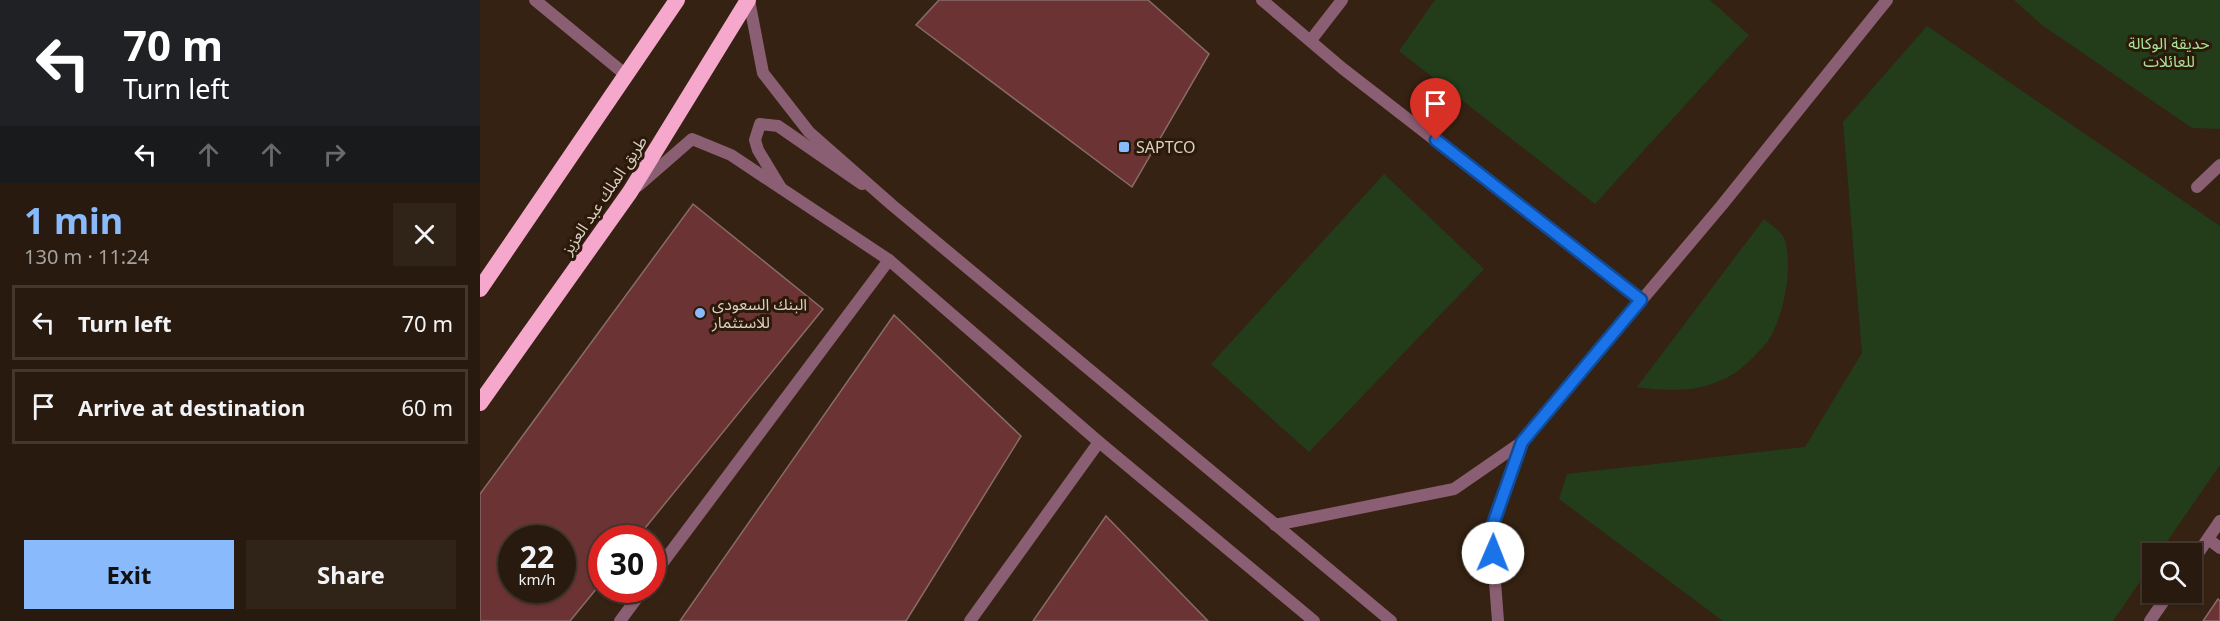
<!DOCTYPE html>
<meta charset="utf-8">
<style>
body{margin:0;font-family:"Noto Sans","Noto Sans Arabic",sans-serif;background:#302317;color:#f1f3f6;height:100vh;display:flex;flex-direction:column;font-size:22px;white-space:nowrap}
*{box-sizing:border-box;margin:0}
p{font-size:20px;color:#a5a19e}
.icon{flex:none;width:33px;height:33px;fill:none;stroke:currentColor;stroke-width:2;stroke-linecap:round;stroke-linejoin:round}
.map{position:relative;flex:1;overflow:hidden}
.drawer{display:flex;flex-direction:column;background:#281a0e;width:480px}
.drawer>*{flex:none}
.guide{background:#202124;color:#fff;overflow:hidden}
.buttons{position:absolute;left:1662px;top:543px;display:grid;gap:12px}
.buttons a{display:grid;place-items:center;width:60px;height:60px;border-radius:0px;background:#281a0e;box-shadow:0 2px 4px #0004,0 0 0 2px #44382e;font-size:30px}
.speed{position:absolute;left:18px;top:525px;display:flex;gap:12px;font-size:30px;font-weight:700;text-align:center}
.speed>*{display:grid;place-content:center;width:78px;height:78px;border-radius:50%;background:#281a0e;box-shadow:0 2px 4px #0004,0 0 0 2px #44382e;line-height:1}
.speed small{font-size:15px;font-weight:400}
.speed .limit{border:9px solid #d22;background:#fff;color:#111}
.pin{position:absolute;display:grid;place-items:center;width:51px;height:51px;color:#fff;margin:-62px -26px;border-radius:50% 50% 50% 0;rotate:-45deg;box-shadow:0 0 6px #0007}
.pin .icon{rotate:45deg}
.me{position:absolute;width:66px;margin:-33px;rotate:1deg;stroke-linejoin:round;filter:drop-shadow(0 0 4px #0008)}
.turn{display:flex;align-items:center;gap:21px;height:126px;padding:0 24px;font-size:27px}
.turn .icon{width:78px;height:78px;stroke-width:2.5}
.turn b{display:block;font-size:42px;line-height:51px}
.lanes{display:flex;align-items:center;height:57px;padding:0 24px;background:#0003;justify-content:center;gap:30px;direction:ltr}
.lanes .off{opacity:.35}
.round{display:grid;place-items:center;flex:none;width:63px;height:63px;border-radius:0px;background:#302317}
.headline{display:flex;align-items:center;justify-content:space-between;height:102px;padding:0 24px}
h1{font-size:36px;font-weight:700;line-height:45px;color:#89bafc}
.cta{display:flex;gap:12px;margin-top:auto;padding:12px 24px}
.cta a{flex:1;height:69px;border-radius:0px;background:#89bafc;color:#111;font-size:24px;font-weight:700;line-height:69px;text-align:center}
.cta a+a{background:#302317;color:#f1f3f6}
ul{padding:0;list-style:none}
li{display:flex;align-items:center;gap:18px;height:75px;margin:0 12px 9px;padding:0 12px;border:3px solid #44382e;border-radius:0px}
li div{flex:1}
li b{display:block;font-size:22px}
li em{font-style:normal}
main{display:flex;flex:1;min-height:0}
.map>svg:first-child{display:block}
.green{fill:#233d1b}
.building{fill:#6c3334;stroke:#896b6a;stroke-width:1.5;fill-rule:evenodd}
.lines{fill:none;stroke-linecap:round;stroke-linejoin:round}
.service{stroke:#8b5f73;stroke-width:12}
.minor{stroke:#8b5f73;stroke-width:12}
.trunk{stroke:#f6a8cc;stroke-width:16}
.route-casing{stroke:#114b97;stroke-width:15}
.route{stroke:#1a73e8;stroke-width:10}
.poi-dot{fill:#89bafc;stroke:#2b1909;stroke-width:2}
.labels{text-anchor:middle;stroke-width:6;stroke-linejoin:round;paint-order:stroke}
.park-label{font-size:16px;fill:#aae199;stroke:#2b1909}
.poi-label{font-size:16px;fill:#dcd0c6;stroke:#2b1909;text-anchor:start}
.street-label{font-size:16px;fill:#dcd0c6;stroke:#2b1909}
</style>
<main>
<section class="drawer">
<div class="guide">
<div class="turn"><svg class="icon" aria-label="left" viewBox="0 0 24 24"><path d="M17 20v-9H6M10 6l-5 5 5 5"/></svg><div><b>70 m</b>Turn left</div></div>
<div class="lanes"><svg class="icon" aria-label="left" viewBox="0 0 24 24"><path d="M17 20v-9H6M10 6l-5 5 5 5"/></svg><svg class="icon off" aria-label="ahead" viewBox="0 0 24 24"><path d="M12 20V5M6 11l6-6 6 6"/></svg><svg class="icon off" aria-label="ahead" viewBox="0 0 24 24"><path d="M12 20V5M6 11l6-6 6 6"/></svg><svg class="icon off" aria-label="right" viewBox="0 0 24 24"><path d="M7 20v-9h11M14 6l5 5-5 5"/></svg></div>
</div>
<div class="headline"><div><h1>1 min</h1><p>130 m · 11:24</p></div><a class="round"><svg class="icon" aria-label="close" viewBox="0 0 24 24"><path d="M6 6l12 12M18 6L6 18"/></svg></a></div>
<ul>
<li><svg class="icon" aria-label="left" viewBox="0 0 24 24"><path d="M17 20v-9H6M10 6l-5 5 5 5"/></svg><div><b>Turn left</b></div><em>70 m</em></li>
<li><svg class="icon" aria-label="arrive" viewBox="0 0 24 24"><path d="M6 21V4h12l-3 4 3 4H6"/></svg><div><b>Arrive at destination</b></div><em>60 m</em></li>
</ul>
<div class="cta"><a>Exit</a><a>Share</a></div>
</section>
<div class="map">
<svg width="1740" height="621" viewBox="0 0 1740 621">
<rect width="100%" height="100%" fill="#352212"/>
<g class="green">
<path d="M955,0H1230L1269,35L1115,204L919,51Z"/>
<path d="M1534,0H1740V129L1712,128L1562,25Z"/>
<path d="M1447,26L1740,226V465L1679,553L1672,554V564L1633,621H1243L1079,499L1087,474L1325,447L1382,353L1363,122Z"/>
<path d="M904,174L1004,269L829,452L731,364Z"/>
<path d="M1284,219C1290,224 1301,231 1304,238C1314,266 1304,316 1288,341C1282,349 1263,368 1255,373C1223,393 1192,392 1157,387Z"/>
</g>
<g class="building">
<path d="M459,0H668L729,54L652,187L436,25Z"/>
<path d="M213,204L343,309L157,538H122V582L90,621H0V494ZM32,538H82V590H32Z"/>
<path d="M414,315L541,436L426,621H200Z"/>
<path d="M626,516L728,621H553Z"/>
<path d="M1738,599L1740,601V621H1723Z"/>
</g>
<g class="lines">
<g class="service">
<path d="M1717,187L1740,165"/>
<path d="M301,188L278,150L275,140L280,124L298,126L382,184"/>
<path d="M1728,539L1740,548"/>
</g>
<g class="minor">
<path d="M55,0L146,75"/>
<path d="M269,0L283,73L329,132L412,205L911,621"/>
<path d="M782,0L862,68L1161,300"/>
<path d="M831,40L862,0"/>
<path d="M158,186L212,139L251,155L409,260L619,442L834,621"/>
<path d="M795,525L974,489L1042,442L1242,205L1407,0"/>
<path d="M1712,562L1740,521"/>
<path d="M172,577L409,260"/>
<path d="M140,621L163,590"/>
<path d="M490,621L619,442"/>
<path d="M1018,621L1011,530L1042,442"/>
<path d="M1670,621L1690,592"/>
</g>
<g class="trunk">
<path d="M0,289L197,0"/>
<path d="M0,403L150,192L268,0"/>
</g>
</g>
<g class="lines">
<defs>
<path id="route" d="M956,140L1161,300L1042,442L1011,530L1013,553"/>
</defs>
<use href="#route" class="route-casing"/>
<use href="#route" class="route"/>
</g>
<g class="poi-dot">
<rect x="638" y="141" width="12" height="12" rx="3"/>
<circle cx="220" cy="313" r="6"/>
</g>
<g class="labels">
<g class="park-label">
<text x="1689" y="49">حديقة الوكالة<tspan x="1689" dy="18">للعائلات</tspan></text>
</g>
<g class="poi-label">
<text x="656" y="153">SAPTCO</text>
<text x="232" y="310">البنك السعودي<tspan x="232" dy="18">للاستثمار</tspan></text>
</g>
<g class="street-label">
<text transform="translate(124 195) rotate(-56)" y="6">طريق الملك عبد العزيز</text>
</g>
</g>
</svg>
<div class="buttons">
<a><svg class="icon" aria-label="search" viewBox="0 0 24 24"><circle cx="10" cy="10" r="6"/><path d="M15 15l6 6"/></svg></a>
</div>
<div class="speed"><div>22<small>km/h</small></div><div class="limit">30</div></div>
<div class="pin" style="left:956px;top:140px;background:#d93025"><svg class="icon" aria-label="arrive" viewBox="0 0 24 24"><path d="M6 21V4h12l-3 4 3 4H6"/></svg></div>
<svg class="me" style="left:1013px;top:553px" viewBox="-20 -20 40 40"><circle r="19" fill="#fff"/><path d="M0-13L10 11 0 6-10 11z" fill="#1a73e8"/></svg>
</div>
</main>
